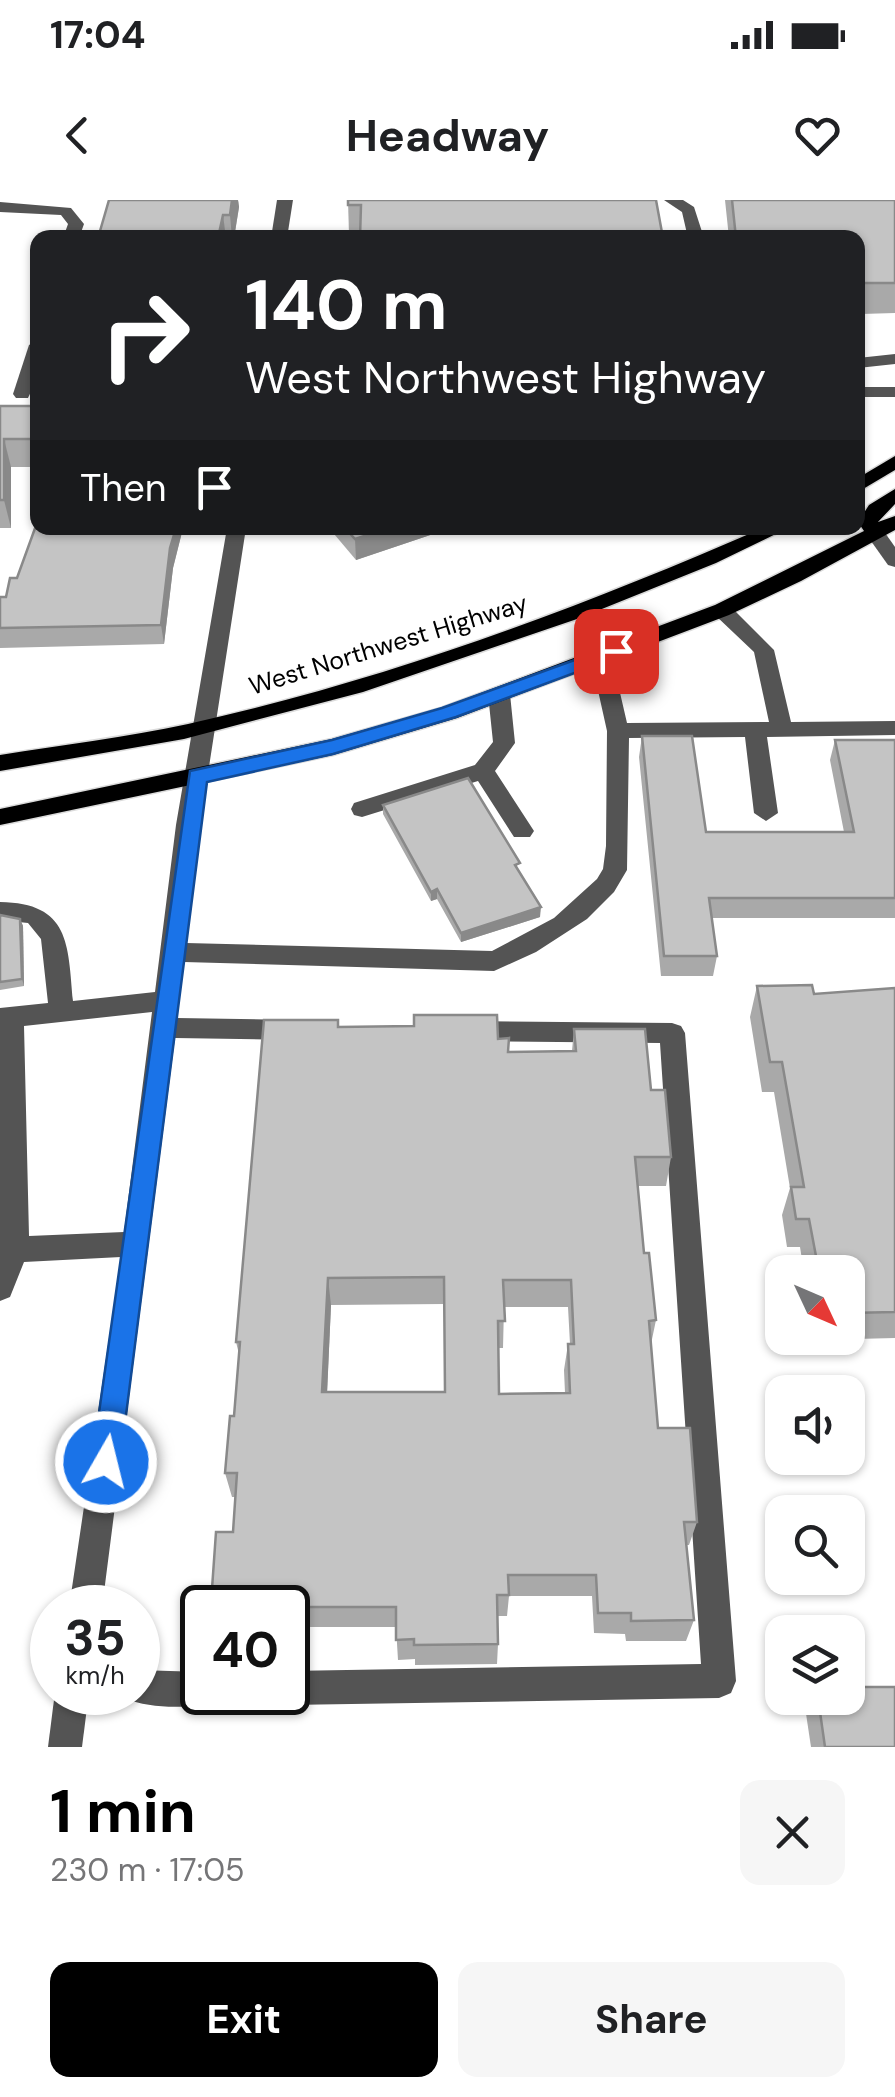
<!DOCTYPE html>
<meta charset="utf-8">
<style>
body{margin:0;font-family:"DM Sans",sans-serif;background:#f6f6f6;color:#202124;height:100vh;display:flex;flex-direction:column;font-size:38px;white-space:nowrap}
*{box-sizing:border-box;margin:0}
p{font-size:32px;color:#757577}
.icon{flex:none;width:55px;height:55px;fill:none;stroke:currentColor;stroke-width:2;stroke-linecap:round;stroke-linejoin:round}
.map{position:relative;height:1547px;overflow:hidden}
.side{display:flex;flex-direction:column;background:#fff;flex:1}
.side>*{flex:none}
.banner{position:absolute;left:30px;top:30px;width:835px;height:305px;border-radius:20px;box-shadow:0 2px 8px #0004;background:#202124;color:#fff;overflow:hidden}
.needle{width:65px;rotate:134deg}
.buttons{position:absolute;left:765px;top:1055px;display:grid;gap:20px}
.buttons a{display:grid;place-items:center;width:100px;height:100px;border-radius:20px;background:#fff;box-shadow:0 2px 8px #0004;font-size:50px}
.speed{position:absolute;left:30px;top:1385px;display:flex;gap:20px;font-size:50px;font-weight:700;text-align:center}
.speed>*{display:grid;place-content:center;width:130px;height:130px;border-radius:50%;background:#fff;box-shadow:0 2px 8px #0004;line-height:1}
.speed small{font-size:25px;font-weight:400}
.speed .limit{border:5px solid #111;border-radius:15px;background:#fff;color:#111}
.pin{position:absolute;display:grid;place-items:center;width:85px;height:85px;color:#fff;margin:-42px;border-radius:20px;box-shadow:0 5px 15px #0006}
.me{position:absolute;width:110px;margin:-55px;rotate:8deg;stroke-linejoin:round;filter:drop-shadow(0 0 8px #0008)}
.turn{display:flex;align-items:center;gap:35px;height:210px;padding:0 50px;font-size:45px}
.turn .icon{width:130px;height:130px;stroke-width:2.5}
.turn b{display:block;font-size:70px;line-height:85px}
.then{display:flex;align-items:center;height:95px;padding:0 50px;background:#0003;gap:20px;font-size:38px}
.round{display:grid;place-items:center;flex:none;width:105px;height:105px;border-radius:20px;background:#f6f6f6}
.head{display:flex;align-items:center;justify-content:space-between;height:170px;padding:0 50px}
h1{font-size:60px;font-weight:700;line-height:75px;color:#000}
.primary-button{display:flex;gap:20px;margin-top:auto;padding:20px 50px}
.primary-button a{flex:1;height:115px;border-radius:20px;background:#000;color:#fff;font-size:40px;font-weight:700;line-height:115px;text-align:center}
.primary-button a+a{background:#f6f6f6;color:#202124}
.status{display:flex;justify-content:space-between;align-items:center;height:70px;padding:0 50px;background:#fff;direction:ltr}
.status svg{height:28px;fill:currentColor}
header{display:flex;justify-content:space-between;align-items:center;height:130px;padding:0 50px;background:#fff;font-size:45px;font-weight:700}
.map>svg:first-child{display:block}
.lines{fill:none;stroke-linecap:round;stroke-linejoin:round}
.major-casing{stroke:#dbdbdb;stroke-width:3}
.minor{fill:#545454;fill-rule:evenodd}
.major{fill:#000;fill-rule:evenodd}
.wall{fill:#a9a9a9;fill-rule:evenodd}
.shaded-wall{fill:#898989}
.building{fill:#c4c4c4;stroke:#898989;stroke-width:2.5;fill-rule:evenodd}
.route{fill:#1a73e8;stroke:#114b97;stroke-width:2.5}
.labels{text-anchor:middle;stroke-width:10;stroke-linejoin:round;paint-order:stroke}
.street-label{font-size:25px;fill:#000;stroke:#fff}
</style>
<div class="status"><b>17:04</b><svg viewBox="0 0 49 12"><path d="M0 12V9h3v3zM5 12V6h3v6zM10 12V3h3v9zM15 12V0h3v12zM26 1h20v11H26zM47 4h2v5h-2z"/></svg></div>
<header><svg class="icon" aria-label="back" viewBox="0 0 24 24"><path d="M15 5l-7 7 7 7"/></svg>Headway<svg class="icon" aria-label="heart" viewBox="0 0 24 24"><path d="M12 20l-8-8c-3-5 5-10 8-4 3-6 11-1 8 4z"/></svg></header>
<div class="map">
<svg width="895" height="1547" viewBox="0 0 895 1547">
<rect width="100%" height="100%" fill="#fff"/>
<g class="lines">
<defs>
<g id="major">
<path d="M895,256V270L858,292V278Z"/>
<path d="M895,289V304L878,322L895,316V330L801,381L729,415L457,518L333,555L0,625V609L332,539L441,508L715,405L864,331L858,322L869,305Z"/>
<path d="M763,328H788L716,363L577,419L363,492L184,539L0,571V555C63,545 126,537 188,524C386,480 577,409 763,328Z"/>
</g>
</defs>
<use href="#major" class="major-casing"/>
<g class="minor">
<path d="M277,0H293L287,38H271Z"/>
<path d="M664,0H683L694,7L704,38H688L682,12Z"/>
<path d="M0,2L71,8L84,24L79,38H63L68,24L61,15L0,12Z"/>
<path d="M38,140C38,161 38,179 28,198H16L13,194L29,145Z"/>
<path d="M895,154V164L858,168V158Z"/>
<rect x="858" y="187" width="37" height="10"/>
<path d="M227,328H246L200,625L186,743L492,751L554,718L597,679L603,669L606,646L607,531L597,486L574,462L578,457H592L618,484L627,523L769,522L754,452L715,415V405H729L774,450L791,522L895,521V535L767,537L778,613L766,621L754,613L745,537L629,538L627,670L614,692L587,719L536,752L494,771L184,762L177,818L293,820L302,823L306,830L302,837L293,840L175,838L102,1408H69L121,1057L24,1062L10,1097L0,1101V808L48,803L41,739L28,723L0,720V702C70,703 68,744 73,801L155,792L176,625ZM152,812L124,1032L29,1036L24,826Z"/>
<path d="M876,328L883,330L895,347V367L888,365L866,334Z"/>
<path d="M499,487L510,494L515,543L495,571L534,631L530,637H514L478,581L362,617L354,615L351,609L354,603L475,565L493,542L488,494Z"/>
<path d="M463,821L672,823L681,826L685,833L736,1481L731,1493L719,1498L288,1505L276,1500L273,1492H288V1471L701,1464L660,843L463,841L454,838L450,831L454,824Z"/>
<path d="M138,1470L202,1472V1492H218L214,1501C191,1510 149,1508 126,1499L123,1492H138Z"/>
<path d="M55,1492H89L82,1547H48Z"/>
</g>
<use href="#major" class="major"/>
</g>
<g class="wall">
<path d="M109,0H238L239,7L234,38H98Z"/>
<path d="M348,0H656L349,35Z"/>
<path d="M725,0H895V113L861,114L858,131V38H729Z"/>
<path d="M0,206H38V267H11V328H0Z"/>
<path d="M38,328H182V332L173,368L164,444L0,448V397H6L17,378Z"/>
<path d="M329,328H451L356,360Z"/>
<path d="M642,536L706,632H844L830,560L835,540H895V718H712L717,756L713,776H661L639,557Z"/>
<path d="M383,605L520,672L540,717L461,742L437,699L431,701L383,614Z"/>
<path d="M0,715L20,719L23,726L24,786L0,790Z"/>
<path d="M757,786L814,794L895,788V1138L816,1140L815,1138H848V1072H804L800,1047H787L782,1015L790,988L774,892H762L750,817Z"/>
<path d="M339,827L498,839L508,852L572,851L574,829L651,890L671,957L666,986H638L644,1053L656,1120L651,1144L658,1228L697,1322L689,1345H686L694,1420L686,1441H626L625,1434L594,1433L592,1396H509L507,1416H497L498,1444L497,1464L415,1465V1459L398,1460L396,1427H301L300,1444H288V1408H212L211,1403L233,1332L236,1297H232L225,1273L234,1216L239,1154L236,1142ZM444,1104L445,1192H327L331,1105ZM504,1107H568L570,1144H568L564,1170L565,1193L499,1194V1148H503Z"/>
<path d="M811,1498H848L895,1547H811L805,1507Z"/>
</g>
<g class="shaded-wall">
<path d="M232,0H238L239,7L234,38H232L230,15Z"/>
<path d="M223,15L226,38H218Z"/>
<path d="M862,108L858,131L859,111Z"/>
<path d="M4,239L11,267V328L4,300Z"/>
<path d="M174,328H182V332L173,368L164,444L161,425L170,348Z"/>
<path d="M389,328H451L356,360L355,339Z"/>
<path d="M437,689V699L431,701V692Z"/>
<path d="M541,707L540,717L461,742V733Z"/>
<path d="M20,719L23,726L24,786L22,779Z"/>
<path d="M328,1078L331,1105L326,1217L322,1192Z"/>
<path d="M297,1407L301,1427L300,1444L296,1423Z"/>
</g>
<g class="building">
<path d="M109,0H232L230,15H223L218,38H98Z"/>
<path d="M348,0H656L663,38H360L361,5H348Z"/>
<path d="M732,0H895V83H858V38H736Z"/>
<path d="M858,95L862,108L859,111H858Z"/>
<path d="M0,206H38V239H4V300H0Z"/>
<path d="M38,320V328H176L170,348L161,425L0,428V397H6L10,378H17Z"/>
<path d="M345,328H389L355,339Z"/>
<path d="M642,536H692L706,632H854L835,540H895V698H709L717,756H664Z"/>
<path d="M468,578L520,663L515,665L541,707L461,733L437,689L431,692L383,605Z"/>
<path d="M0,715L20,719L22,779L0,782Z"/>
<path d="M812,785L814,794L895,788V1112L848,1113V1072H819L809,1019H796L791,987H804L782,862H770L757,786Z"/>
<path d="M414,815H497L498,839L509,838L508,852L576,851L574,829H645L651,890H665L671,957H635L644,1053H649L656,1120L649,1121L658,1228H690L697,1322H684L694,1420L631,1421V1413H598L596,1375H508L509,1395H497L498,1444L414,1445V1439L396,1440V1407H297L296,1423L288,1424V1408H261V1402L211,1403L216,1332H233L237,1273H225L230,1216H234L240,1142H236L264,820H338V827L414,826ZM444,1077L445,1192H322L328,1078ZM503,1080H571L574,1144H568L570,1193L499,1194L498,1121H505Z"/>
<path d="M848,1487H895V1547H825L818,1498H848Z"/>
</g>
<path class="route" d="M616,445L626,451L623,455L456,517L333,554L207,582L120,1262L116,1272L106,1276L96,1272L92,1262L190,571L332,540L442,508Z"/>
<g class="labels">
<g class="street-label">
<text transform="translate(388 444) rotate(-17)" y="9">West Northwest Highway</text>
</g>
</g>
</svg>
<div class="buttons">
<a><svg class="needle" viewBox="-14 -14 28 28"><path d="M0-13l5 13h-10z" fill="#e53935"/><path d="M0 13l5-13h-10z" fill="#757577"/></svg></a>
<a><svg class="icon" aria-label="sound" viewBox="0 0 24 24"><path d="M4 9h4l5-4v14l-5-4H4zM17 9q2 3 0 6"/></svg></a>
<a><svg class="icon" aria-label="search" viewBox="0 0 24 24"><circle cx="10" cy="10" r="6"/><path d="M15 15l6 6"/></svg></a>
<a><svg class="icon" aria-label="layers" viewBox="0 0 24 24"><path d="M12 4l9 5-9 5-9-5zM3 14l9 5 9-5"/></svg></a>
</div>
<div class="speed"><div>35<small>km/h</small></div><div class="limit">40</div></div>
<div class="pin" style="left:616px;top:451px;background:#d93025"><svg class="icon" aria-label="arrive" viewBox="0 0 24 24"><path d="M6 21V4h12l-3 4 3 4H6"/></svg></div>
<svg class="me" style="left:106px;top:1262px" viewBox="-20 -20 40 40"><circle r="17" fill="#1a73e8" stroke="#fff" stroke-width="3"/><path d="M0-11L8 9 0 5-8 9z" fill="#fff"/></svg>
<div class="banner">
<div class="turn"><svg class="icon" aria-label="right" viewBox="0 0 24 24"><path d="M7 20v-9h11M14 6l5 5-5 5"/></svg><div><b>140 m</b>West Northwest Highway</div></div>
<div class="then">Then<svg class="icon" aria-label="arrive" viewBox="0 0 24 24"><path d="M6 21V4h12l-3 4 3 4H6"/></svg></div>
</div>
</div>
<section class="side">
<div class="head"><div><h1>1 min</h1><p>230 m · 17:05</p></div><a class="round"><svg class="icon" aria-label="close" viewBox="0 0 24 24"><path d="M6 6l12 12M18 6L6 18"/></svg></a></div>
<div class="primary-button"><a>Exit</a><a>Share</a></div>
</section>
